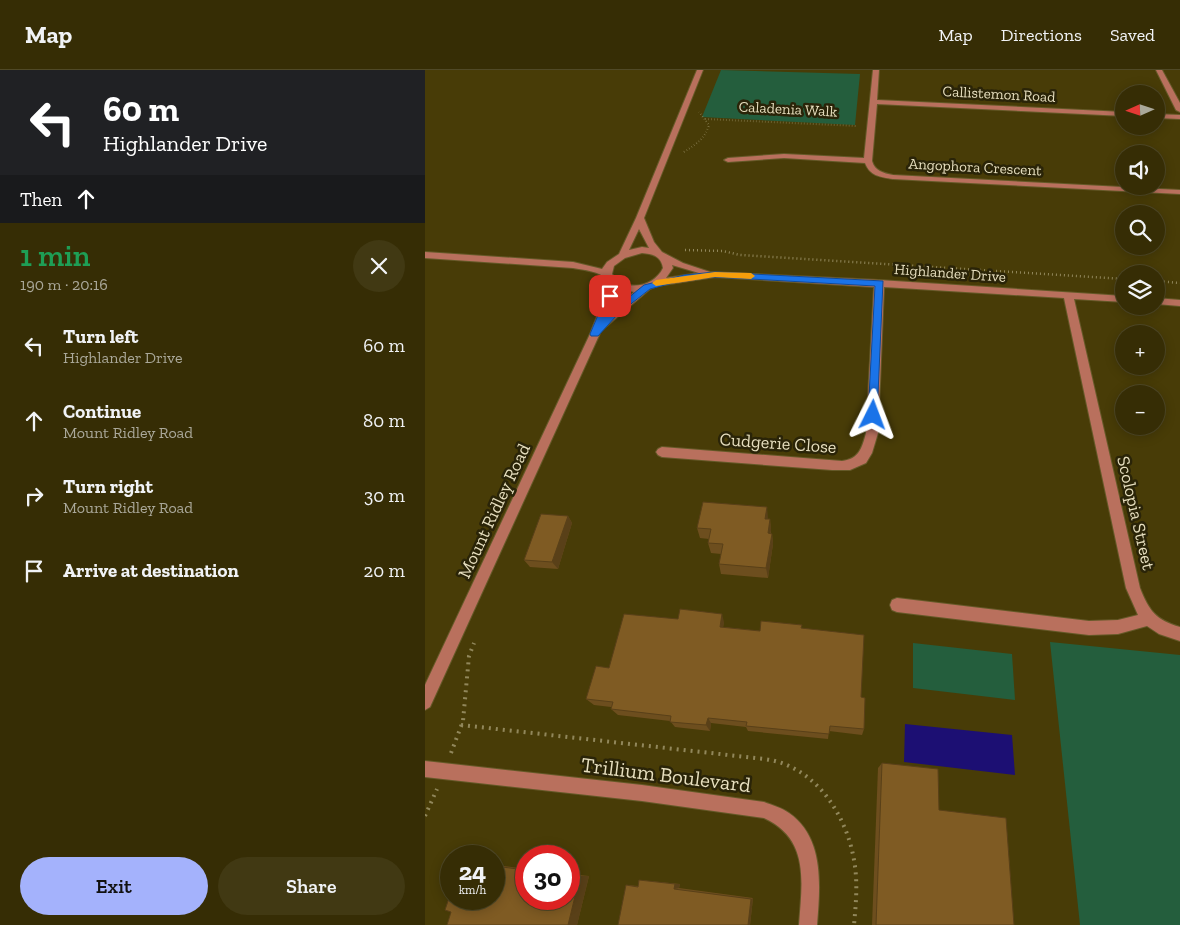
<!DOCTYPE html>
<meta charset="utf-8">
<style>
body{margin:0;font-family:"Zilla Slab",serif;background:#413913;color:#f1f3f6;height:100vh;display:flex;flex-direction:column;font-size:19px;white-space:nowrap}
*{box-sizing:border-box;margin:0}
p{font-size:16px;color:#aaa89a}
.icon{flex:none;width:28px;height:28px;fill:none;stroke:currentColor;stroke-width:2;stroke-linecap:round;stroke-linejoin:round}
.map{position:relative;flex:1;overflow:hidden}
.side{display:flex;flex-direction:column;background:#362d05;width:425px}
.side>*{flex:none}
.hud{background:#202124;color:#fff;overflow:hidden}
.needle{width:32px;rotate:267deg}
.fabs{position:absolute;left:690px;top:15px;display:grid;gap:10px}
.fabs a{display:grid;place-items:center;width:50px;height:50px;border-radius:50%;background:#362d05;box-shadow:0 2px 12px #0003,0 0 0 1px #504927;font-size:25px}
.speed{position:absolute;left:15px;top:775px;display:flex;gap:10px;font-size:25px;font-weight:700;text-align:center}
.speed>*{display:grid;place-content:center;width:65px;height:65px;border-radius:50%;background:#362d05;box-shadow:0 2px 12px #0003,0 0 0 1px #504927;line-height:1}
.speed small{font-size:12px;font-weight:400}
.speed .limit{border:8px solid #d22;background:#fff;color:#111}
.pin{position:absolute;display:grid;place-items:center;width:42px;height:42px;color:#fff;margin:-21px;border-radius:10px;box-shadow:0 2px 8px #0006}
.me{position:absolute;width:55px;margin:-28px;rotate:3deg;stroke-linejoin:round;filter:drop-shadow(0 0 4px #0008)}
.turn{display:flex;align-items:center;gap:18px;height:105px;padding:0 20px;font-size:22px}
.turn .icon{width:65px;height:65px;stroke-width:2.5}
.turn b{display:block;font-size:35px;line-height:42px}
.then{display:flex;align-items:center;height:48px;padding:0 20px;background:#0003;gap:10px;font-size:19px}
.round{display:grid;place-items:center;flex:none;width:52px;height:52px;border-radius:26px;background:#413913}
.overview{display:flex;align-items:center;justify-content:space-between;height:85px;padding:0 20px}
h1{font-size:30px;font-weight:600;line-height:38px;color:#1e9e55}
.action{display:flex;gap:10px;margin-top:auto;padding:10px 20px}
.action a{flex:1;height:58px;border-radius:30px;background:#a4b2fc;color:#111;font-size:20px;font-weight:600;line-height:58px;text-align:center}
.action a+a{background:#413913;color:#f1f3f6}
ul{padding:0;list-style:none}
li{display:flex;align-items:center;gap:15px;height:75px;padding:0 20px}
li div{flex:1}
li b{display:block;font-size:19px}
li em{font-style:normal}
header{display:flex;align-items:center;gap:30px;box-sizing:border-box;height:70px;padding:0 25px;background:#362d05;border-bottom:1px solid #504927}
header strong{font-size:24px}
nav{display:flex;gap:28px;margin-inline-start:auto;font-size:18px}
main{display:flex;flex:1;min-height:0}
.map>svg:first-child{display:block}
.green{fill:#245e3d}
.water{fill:#1c0f73}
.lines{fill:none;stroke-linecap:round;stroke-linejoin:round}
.minor-casing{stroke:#655928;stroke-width:2}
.path-far2{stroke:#91875b;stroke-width:2;stroke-dasharray:0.5 2.5;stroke-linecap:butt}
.path-far1{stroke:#91875b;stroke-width:2.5;stroke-dasharray:1 3;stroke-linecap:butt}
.path{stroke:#91875b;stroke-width:4;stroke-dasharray:2 5;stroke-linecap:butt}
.minor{fill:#b9705d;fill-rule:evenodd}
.wall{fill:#6d4e1e}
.shaded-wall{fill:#594018}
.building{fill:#7f5b23;stroke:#594018}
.route{fill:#1a73e8;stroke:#114b97}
.slow{fill:#f59e0b}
.labels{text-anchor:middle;stroke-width:5;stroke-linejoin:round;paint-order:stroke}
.far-street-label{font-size:15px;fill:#e7dfbf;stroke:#2a2408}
.street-label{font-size:18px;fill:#e7dfbf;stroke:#2a2408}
.near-street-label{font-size:21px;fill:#e7dfbf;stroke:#2a2408}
</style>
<header>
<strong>Map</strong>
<nav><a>Map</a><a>Directions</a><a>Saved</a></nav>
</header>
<main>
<section class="side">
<div class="hud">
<div class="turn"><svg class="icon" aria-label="left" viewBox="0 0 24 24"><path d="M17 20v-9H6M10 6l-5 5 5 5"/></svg><div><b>60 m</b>Highlander Drive</div></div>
<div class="then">Then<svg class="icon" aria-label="ahead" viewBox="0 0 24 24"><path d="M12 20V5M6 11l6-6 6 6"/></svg></div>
</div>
<div class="overview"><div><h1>1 min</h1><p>190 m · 20:16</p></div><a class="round"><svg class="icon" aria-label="close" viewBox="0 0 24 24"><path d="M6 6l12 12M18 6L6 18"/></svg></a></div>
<ul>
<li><svg class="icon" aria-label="left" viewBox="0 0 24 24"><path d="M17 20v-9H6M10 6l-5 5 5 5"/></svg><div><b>Turn left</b><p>Highlander Drive</p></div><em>60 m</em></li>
<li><svg class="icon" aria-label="ahead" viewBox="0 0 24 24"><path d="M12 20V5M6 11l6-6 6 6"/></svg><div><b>Continue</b><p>Mount Ridley Road</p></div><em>80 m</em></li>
<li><svg class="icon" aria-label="right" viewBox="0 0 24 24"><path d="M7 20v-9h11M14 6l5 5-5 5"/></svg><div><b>Turn right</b><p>Mount Ridley Road</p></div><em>30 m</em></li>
<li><svg class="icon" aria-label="arrive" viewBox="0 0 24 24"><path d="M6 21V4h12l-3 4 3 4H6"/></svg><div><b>Arrive at destination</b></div><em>20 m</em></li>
</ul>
<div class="action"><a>Exit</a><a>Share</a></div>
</section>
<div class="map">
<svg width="755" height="855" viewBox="0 0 755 855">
<rect width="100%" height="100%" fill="#483c07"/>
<g class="green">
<path d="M296,0L435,4L430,55L277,47Z"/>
<path d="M625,572L755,585V855H655Z"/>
<path d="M488,573L587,584L590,630L488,618Z"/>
</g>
<path class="water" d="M480,654L587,665L590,705L479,692Z"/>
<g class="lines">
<defs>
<g id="minor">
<path d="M272,0H278L219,148L229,172L237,182L258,193L285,202L454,210L699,226V232L649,229L715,518C724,541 731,550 755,557V571L734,564L722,556L693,564L664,565L472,542L467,540L465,535L467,530L472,528L664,551L693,550L713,545L701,518L639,228L459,217L453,363L447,383L441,393L425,400H407L237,387L233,385L231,382L233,379L237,377L417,391C434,389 437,378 441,363L449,217L290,207L232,216L225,219L176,261L5,637L0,640V615L165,264L180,226L182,210C175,201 159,200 148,198L0,188V182L148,192L177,199L182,192L194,184L211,148ZM214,159L224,178L217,177L204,180ZM217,183C228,184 236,186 238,198C229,217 200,223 187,204L189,196L200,188ZM247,195L274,203L241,208L248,198ZM190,218L209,222L183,243L190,226Z"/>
<path d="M448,0H454L452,30L699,42V46L452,34L447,91C450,101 458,103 468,105L755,120V124L468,109C455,107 445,106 440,93L359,88L303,92L299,90L303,88L359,84L439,88Z"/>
<path d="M731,0H737L755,33V42L751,40Z"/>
<path d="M731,44L755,45V49L731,48Z"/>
<path d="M731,228L755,230V236L731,234Z"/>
<path d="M0,691L217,715L339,732C347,735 357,738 364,743C400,768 395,817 392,855H374C377,812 385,769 339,748L217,731L0,707Z"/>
</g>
</defs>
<use href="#minor" class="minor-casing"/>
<g class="path-far2">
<path d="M280,49L432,56"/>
<path d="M259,82C271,74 280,69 284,55L274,42"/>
</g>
<g class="path-far1">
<path d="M260,180L298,181L315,185L699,209"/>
<path d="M731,211L755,213"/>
</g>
<g class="path">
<path d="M36,655L339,689C389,695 421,743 429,790C433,812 431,833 429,855"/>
<path d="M26,683L38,651L44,586L49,573"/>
<path d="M0,746L12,719"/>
</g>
<use href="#minor" class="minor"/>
</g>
<g class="wall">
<path d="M143,446L147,453L133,499L105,497L99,490Z"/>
<path d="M343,448V449H345L346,460V464H347L348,474L343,508L296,504L294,494L296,484L286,483L283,473L284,469L275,468L272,458Z"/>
<path d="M253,549L299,552L298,557L335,561L377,559L436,627L439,659L437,665L404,661L403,669L323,661L321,657L286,653L285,661L250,657L245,651L193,645L186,639V637L169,635L161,629L184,598Z"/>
<path d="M457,693L589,855H447L453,698Z"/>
<path d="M69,792H73L72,795L101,799V829H144V804L164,806L152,855H22L26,842L20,840L26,822V829H69Z"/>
<path d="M214,810L255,814L254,818L328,828L325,855H193L201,815L213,816Z"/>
</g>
<g class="shaded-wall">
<path d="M342,437L343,448L342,460L340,449Z"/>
<path d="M143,446L147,453L133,499L127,492Z"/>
<path d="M345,449L346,460L344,474L343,463Z"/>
<path d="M347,464L348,474L343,508L341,498Z"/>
<path d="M297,544L299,552L297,565L295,557Z"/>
<path d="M283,648L286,653L285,661L281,655Z"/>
<path d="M69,792H73L72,795H69Z"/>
<path d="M155,806H164L152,855H143Z"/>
<path d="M250,814H255L254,818L249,819Z"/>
<path d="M328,828L325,855H323L326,829Z"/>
</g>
<g class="building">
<path d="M278,432L342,437L340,449H345L343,463L347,464L341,498L294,494L298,474L283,473L286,459L272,458Z"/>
<path d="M116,444L143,446L127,492L99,490Z"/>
<path d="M255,539L297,544L295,557L335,561L336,551L377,555L376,558L439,565L436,627L440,628L439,659L405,656L404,664L321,656L322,652L283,648L281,655L245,652L246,646L186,639L188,632L161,629L171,596L184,598L199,544L253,549Z"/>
<path d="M457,693L513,699L514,740L581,748L589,855H451Z"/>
<path d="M69,796L101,800V829H144V804L155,806L143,855H22L26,842L20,840L26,822V829H69Z"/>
<path d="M214,810L250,814L249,819L326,829L323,855H193L201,815L213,817Z"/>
</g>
<path class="route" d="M290,202L458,211L452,347L448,349L443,345L450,216L290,207L259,210L225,219L193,244L173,266H166L165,264L182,224L185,223L190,226L182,245L219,215L259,205Z"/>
<path class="slow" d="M290,202L326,203L330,206L326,209L290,207L231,216L227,213L231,210Z"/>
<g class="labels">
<g class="far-street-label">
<text transform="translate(574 24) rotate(3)" y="5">Callistemon Road</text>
<text transform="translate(363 39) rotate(3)" y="5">Caladenia Walk</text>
<text transform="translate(550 97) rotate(3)" y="5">Angophora Crescent</text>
<text transform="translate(525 203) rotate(4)" y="5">Highlander Drive</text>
</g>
<g class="street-label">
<text transform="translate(353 373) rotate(4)" y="6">Cudgerie Close</text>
<text transform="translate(69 441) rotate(-65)" y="6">Mount Ridley Road</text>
<text transform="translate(711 443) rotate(77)" y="6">Scolopia Street</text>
</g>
<g class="near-street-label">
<text transform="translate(241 705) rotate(7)" y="7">Trillium Boulevard</text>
</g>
</g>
</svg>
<div class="fabs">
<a><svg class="needle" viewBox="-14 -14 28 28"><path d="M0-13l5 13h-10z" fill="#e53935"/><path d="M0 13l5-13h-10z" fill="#aaa89a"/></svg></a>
<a><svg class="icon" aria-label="sound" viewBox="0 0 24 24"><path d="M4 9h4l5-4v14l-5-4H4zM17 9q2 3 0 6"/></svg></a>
<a><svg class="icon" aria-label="search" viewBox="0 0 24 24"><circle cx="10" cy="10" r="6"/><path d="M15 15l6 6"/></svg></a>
<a><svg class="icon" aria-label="layers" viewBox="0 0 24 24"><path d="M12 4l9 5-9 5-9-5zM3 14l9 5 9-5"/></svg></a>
<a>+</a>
<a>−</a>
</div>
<div class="speed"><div>24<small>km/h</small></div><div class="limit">30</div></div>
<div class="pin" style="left:185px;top:226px;background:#d93025"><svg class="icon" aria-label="arrive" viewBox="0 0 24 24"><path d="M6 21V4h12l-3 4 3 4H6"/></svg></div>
<svg class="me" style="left:448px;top:345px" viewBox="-20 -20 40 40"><path d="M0-17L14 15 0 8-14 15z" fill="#1a73e8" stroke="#fff" stroke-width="4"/></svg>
</div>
</main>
